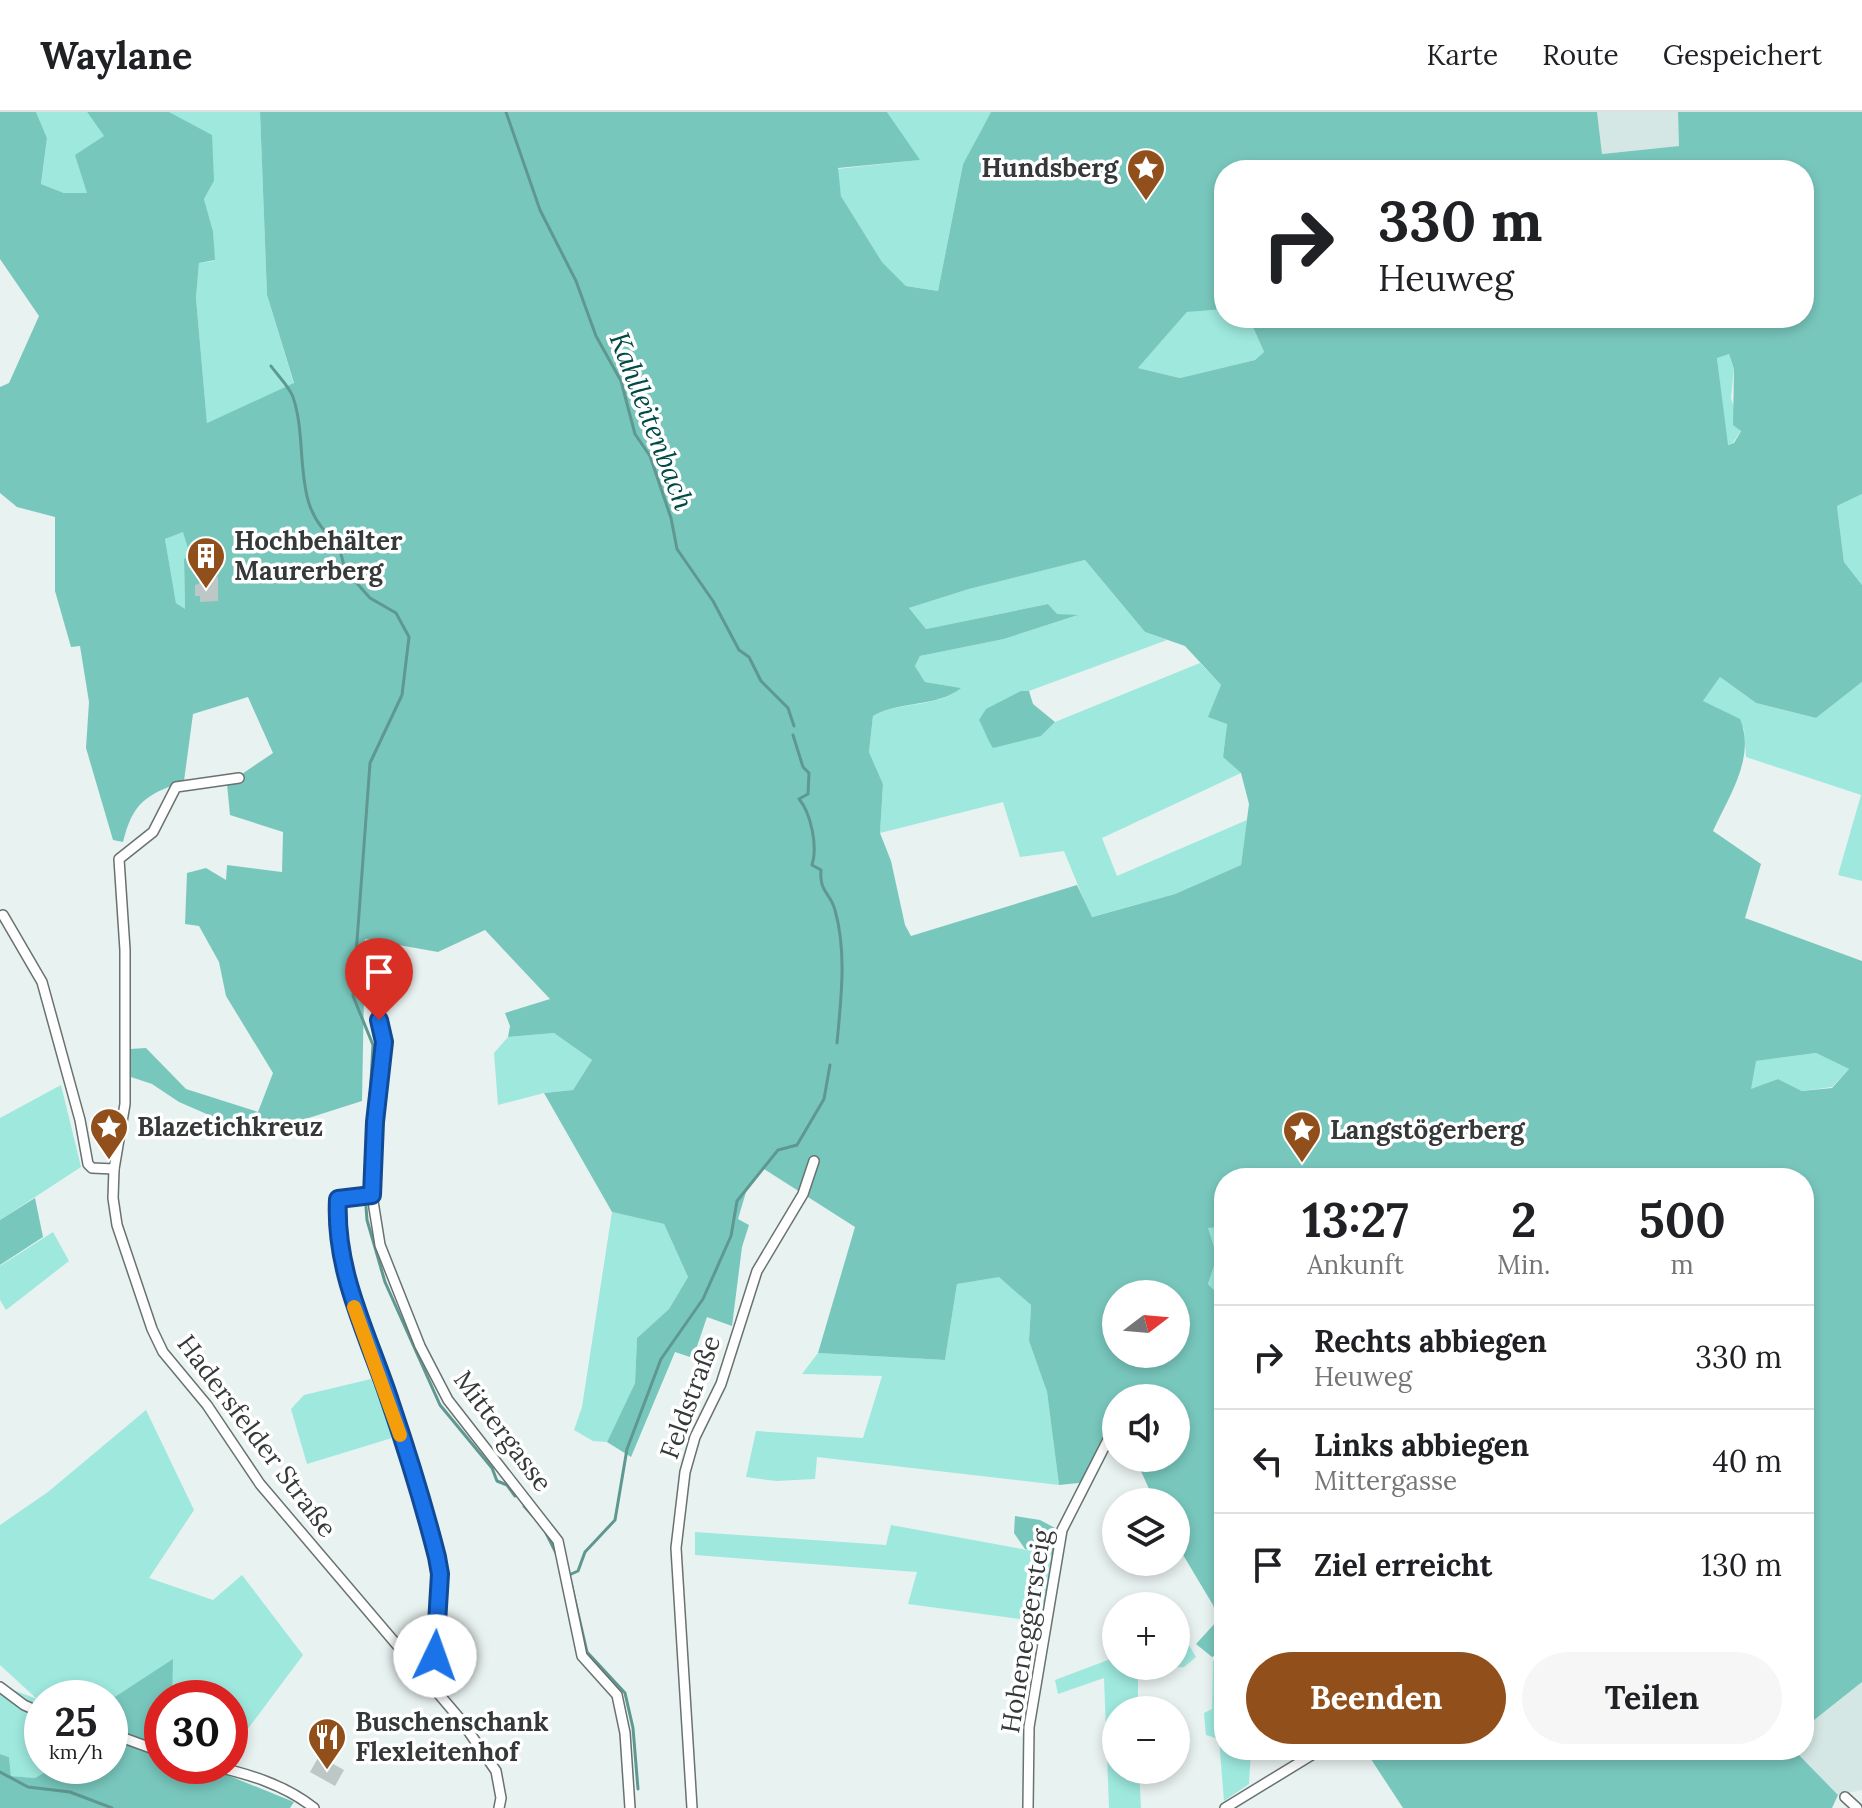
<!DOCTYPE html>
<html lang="de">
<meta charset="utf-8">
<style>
body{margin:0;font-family:Lora,serif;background:#f6f6f6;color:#202124;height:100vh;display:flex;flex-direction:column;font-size:30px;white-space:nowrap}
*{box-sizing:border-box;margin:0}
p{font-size:26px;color:#757577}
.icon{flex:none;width:44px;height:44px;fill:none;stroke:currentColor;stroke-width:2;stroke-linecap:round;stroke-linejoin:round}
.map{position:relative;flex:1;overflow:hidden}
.details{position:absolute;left:1214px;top:1056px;width:600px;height:592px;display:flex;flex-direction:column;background:#fff;border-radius:32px;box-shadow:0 4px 12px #0003}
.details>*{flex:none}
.guide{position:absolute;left:1214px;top:48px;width:600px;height:168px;border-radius:32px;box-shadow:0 4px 12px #0003;background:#fff;color:#202124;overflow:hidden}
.needle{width:52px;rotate:74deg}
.controls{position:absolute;left:1102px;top:1168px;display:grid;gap:16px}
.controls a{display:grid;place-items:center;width:88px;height:88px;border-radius:50%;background:#fff;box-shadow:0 4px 12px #0003;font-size:40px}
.speed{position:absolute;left:24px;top:1568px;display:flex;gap:16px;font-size:40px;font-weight:700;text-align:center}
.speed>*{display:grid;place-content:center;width:104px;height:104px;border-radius:50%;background:#fff;box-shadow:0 4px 12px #0003;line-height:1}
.speed small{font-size:20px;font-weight:400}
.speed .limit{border:12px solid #d22;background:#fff;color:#111}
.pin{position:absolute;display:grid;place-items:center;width:68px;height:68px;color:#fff;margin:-82px -34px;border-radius:50% 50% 50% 0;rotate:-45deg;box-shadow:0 0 8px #0007}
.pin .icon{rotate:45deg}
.me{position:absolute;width:88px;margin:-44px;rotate:3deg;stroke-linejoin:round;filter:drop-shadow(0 0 6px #0008)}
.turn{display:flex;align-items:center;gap:28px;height:168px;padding:0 32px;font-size:36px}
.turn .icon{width:104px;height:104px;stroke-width:2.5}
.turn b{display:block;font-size:56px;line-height:68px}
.eta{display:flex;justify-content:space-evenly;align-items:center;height:136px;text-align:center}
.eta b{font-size:48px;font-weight:700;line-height:56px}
.cta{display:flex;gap:16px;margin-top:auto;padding:16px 32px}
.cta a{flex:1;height:92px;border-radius:48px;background:#904f1b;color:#fff;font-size:32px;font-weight:700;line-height:92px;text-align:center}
.cta a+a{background:#f6f6f6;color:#202124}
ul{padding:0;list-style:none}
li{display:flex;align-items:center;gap:24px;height:104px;padding:0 32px;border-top:2px solid #e0e0e0}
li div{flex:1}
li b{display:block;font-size:30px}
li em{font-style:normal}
header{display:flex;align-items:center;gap:48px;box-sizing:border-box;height:112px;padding:0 40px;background:#fff;border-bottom:2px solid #e0e0e0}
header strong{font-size:38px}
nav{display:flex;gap:44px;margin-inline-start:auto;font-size:28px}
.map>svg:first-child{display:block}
.built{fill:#d5e7e4}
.green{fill:#9ee8de}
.forest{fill:#78c7bd;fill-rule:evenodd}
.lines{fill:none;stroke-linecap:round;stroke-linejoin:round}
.stream{stroke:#5f9890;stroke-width:3}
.building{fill:#bdc7c5}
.minor-casing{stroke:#697270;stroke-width:12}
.minor{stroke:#fff;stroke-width:9}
.route-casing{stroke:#114b97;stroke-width:20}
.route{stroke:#1a73e8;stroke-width:14}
.slow{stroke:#f59e0b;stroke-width:14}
.labels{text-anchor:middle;stroke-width:7;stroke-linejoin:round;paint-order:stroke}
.poi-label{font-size:26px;font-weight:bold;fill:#353939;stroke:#fff;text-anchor:start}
.street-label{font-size:26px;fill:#353939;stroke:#fff}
.water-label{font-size:28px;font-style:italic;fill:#004b45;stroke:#fff}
</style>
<header>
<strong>Waylane</strong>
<nav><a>Karte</a><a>Route</a><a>Gespeichert</a></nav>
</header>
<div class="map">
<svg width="1862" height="1696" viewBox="0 0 1862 1696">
<rect width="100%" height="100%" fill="#e8f2f0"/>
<g class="built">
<path d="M1597,0H1678L1680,34L1602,42Z"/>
<path d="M1862,1570V1678L1838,1683L1794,1638H1804V1616Z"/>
</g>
<g class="green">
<path d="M36,0H87L104,24L87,81H64L41,72L47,26Z"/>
<path d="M169,0H260L267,183L294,272L207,311L196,186L199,151L214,149L213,119L204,87L214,69Z"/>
<path d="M887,0H991L963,52L938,179L906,174L882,150L841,84L837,57L919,48Z"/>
<path d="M1217,196L1224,197V206H1249L1264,240L1255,248L1180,266L1138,256L1187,200Z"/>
<path d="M1729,242L1734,257L1731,286L1741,318L1733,331L1727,333L1717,245Z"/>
<path d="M1862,382V473L1844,450L1837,394Z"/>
<path d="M184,419L190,444L184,447L185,498L176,491L165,427Z"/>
<path d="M1085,448L1145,520L1167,528L1029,579H1021L1041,624L1055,610L1200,551L1221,573L1227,611L1223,645L1241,661L1102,726L1117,764L1247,708L1241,753L1175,782L1091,805L1064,739L1020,745L1003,690L880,721L883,672L869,640L873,604C900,588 937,597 960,576L925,570L915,554L920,544L1004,527L1075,504L1056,502L1048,492L926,517L909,496L969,477Z"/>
<path d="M1720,565L1756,591L1816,606L1862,570V769L1838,763L1861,683L1746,645L1744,617L1703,589Z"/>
<path d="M554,921L592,948L573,978L544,981L498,993L494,941L508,925Z"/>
<path d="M1816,941L1849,957L1832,975L1802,979L1778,967L1750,978L1755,949Z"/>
<path d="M61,973L81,1055L0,1108V1006Z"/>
<path d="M612,1100L664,1112L688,1165L669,1197L637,1226L635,1271L607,1330L593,1329L574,1318L582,1295Z"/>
<path d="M1224,1115V1188L1208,1172L1217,1145L1207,1116Z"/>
<path d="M53,1120L69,1149L6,1198L0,1188V1154Z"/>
<path d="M999,1164L1031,1193L1029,1229L1047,1280L1059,1373L817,1345L815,1367L776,1369L746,1365L756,1319L863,1326L882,1264L802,1262L818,1241L945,1248L957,1172Z"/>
<path d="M371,1267L387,1305L392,1326L307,1352L291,1297L304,1283Z"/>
<path d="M146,1298L194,1398L149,1466L213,1488L242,1463L303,1543L230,1641V1586H172V1548L110,1588L42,1586V1654H108L99,1667L52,1656L35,1666L11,1664L9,1645L0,1642V1573L37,1587L0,1553V1413L48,1380Z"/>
<path d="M891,1413L1054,1443L1050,1511L908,1492L917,1460L695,1443V1420L886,1433Z"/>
<path d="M1189,1533L1196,1545L1184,1555L1138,1557V1598H1116V1658H1139L1141,1696H1109L1104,1566L1058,1582L1055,1568L1116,1545V1554H1176V1534Z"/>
<path d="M1224,1543V1638H1251L1249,1672L1224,1689L1219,1627L1206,1623L1204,1601L1212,1597L1213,1549Z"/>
</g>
<g class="forest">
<path d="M0,0H36L47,26L41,72L64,81H87L75,43L104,24L87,0H169L212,23L214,69L204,87L213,119L215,148L199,151L196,186L207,311L294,271L267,183L260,0H887L920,48L838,56L841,84L882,150L906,174L938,179L963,52L991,0H1597L1602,42L1679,34L1678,0H1862V382L1837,394L1844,450L1862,473V570L1816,606L1756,591L1720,565L1703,589L1740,607C1756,645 1729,684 1713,719L1761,752L1745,806L1862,849V1570L1804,1616V1066H1224V1115L1208,1116L1217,1145L1208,1172L1224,1188V1539L1212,1545L1196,1532L1218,1508L1213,1493L1176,1431V1390H1155L1135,1346H1176V1286H1116V1320L1088,1370L1059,1373L1047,1280L1029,1229L1031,1193L999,1165L957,1172L945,1248L818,1241L855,1115L764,1057L746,1080L738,1107L749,1113L742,1135L732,1214L707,1205L693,1246L675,1240L631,1345L607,1330L635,1271L637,1226L669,1197L688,1165L664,1112L612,1100L544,981L573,978L592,948L554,921L508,925L510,914L505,901L550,887L485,818L438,840L365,827L362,989L255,1023L179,990L152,972L131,965L130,937L146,936L186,977L258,1000L273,961L226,884L219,850L199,814L185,812L187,761L206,756L226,768L227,753L282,760L283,720L230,703L227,672L273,641L248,585L193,602L184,669C146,683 133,690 123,730L113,728L86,636L89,590L80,534L71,535L55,479V405L17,395L0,381V275L9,271L39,204L0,147ZM1224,58H1804V206H1249L1264,240L1255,248L1180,266L1138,256L1187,200L1224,197ZM1729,242L1734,257L1733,313L1741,319L1734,331L1728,333L1717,246ZM183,420L190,443L184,447L185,497L176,491L165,427ZM1085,448L1145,520L1185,534L1221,573L1208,605L1227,612L1223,645L1241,661L1249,692L1241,753L1175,782L1092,805L1077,773L911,824L905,813L891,749L880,721L883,672L869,640L873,604C900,588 936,596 961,576L925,570L915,554L920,544L1004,527L1078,503L1057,502L1048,492L926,517L909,496L969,477ZM1816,941L1849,957L1832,976L1802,979L1778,967L1751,977L1756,949ZM1116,1182H1176V1242H1116Z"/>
<path d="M1021,579H1029L1033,592L1055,610L1041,624L993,636C988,629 984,617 979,608L986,597Z"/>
<path d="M35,1086L43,1125L0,1153V1108Z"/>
<path d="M1015,1404L1040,1408L1057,1417L1054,1443L1025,1437L1014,1421Z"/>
<path d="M173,1547L172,1586H162V1654H205L294,1690L290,1696H0V1642L9,1645L11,1664L35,1666L52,1656L99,1667L119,1638L110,1616V1588Z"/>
<path d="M1365,1638H1794L1838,1683L1832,1696H1403Z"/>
</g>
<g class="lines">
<g class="stream">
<path d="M506,0L540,98L576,169L596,224L621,269L635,322L650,344L671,406L677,437L713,489L739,538L749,545L761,569L788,596L794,614"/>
<path d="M271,254C278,264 289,274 293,285C310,335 289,398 338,430L345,458L370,486L396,501L409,525L402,583L370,651L353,884L373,933L365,1077"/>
<path d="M793,623L803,655L809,661L808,682L799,687C811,701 818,735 812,753L821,758C819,780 830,780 835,798C847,841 841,887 837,931"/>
<path d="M366,1095L367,1108L385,1170L440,1293L492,1356L497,1369L507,1373L515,1384"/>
<path d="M524,1394L532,1403"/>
<path d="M546,1421L557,1443"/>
<path d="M569,1463L578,1459L585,1440L615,1408L627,1337L661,1247L703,1187L731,1124L737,1089L778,1038L797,1033L824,987L830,953"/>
<path d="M571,1471L587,1540L625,1581L633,1616L638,1677"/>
<path d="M0,1660L28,1675L70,1680L112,1696"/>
</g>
</g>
<g class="building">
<path d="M218,465V489L200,490V484H195V473L199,472L200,466Z"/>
<path d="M319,1644L344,1658L335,1674L310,1660Z"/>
</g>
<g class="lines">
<defs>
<g id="minor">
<path d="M239,666L176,675L153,720L119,747L125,838V992L114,1057L113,1086L117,1113L152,1217L163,1240L207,1293L260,1372L460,1607L496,1659L501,1686L499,1696"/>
<path d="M3,803L42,870L80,1008L88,1052L92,1056L114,1057"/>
<path d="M369,862L384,930L375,1010L372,1083L380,1133L420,1234L448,1288L558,1429L582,1544L617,1583L625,1621L630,1696"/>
<path d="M372,1083L338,1087C335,1161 369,1224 391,1292C408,1342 424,1394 437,1445L440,1462L433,1574"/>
<path d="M0,1575L24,1593L42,1601"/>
<path d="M110,1621L162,1640"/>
<path d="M213,1654C249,1662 285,1673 314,1696"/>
<path d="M1845,1685L1857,1696"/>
<path d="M692,1696L676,1436L685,1360L695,1325L721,1272L757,1159L803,1082L814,1049"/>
<path d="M1028,1696L1029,1615L1062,1418L1116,1312"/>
<path d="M1225,1696L1320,1638"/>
</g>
</defs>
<use href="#minor" class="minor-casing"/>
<use href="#minor" class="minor"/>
</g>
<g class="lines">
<defs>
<path id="route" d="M379,908L384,930L375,1010L372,1083L338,1087C334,1161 369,1224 391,1292C408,1342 424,1394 437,1445L440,1462L435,1544"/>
</defs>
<use href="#route" class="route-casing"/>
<use href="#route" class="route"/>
<path class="slow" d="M354,1195L400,1323"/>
</g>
<defs>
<symbol id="sight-pin" viewBox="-11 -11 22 30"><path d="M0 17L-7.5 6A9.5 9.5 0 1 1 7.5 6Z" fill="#904f1b" stroke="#fff"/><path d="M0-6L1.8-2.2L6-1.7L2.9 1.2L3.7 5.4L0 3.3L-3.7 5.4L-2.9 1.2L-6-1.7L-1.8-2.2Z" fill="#fff"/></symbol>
<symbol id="building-pin" viewBox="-11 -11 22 30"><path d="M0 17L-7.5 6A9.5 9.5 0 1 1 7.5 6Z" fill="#904f1b" stroke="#fff"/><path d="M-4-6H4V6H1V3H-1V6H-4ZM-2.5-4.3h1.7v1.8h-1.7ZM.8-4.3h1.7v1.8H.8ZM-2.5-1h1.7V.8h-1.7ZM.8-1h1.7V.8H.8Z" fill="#fff"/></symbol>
<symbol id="restaurant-pin" viewBox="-11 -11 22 30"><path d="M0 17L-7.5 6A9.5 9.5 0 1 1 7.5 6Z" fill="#904f1b" stroke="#fff"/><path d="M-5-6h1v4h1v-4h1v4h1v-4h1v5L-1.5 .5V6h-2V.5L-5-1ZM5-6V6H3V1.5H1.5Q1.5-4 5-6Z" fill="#fff"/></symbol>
</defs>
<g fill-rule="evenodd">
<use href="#sight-pin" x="1124" y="34" width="44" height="60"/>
<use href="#building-pin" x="184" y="422" width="44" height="60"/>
<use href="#sight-pin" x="87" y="993" width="44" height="60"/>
<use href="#sight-pin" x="1280" y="996" width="44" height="60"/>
<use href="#restaurant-pin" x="305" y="1603" width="44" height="60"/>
</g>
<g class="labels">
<g class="poi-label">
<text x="1118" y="65" text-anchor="end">Hundsberg</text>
<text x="234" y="438">Hochbehälter<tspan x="234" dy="30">Maurerberg</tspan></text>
<text x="137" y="1024">Blazetichkreuz</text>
<text x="1330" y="1027">Langstögerberg</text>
<text x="355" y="1619">Buschenschank<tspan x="355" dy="30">Flexleitenhof</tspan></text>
</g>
<g class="street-label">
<text transform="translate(690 1285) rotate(-70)" y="9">Feldstraße</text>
<text transform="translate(503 1319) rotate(53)" y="9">Mittergasse</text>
<text transform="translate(257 1324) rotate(53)" y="9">Hadersfelder Straße</text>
<text transform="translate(1026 1519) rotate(-81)" y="9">Hoheneggersteig</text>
</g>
<g class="water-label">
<text transform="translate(652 309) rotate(69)" y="10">Kahlleitenbach</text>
</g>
</g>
</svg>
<div class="controls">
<a><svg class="needle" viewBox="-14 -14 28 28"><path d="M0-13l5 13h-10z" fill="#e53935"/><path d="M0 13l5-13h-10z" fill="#757577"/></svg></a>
<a><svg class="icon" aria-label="sound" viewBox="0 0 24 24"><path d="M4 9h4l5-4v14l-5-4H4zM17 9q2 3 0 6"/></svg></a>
<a><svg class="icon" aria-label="layers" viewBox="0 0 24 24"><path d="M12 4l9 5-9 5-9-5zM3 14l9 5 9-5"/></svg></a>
<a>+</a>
<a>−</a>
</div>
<div class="speed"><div>25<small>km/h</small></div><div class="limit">30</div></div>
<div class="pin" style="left:379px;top:908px;background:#d93025"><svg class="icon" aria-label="arrive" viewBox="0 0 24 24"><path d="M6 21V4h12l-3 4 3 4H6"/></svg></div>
<svg class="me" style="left:435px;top:1544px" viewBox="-20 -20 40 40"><circle r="19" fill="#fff"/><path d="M0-13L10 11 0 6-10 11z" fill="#1a73e8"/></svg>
<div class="guide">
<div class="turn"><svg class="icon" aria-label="right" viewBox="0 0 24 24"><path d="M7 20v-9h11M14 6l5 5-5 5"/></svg><div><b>330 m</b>Heuweg</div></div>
</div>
<section class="details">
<div class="eta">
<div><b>13:27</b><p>Ankunft</p></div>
<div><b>2</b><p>Min.</p></div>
<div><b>500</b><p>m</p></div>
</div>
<ul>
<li><svg class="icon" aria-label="right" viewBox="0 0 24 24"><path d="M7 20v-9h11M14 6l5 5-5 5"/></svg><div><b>Rechts abbiegen</b><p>Heuweg</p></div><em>330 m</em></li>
<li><svg class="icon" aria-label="left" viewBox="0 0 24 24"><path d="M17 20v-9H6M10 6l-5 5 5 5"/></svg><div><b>Links abbiegen</b><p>Mittergasse</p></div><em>40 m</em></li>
<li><svg class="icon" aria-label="arrive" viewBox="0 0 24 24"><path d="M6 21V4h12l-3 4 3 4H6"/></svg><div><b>Ziel erreicht</b></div><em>130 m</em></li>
</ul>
<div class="cta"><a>Beenden</a><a>Teilen</a></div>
</section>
</div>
